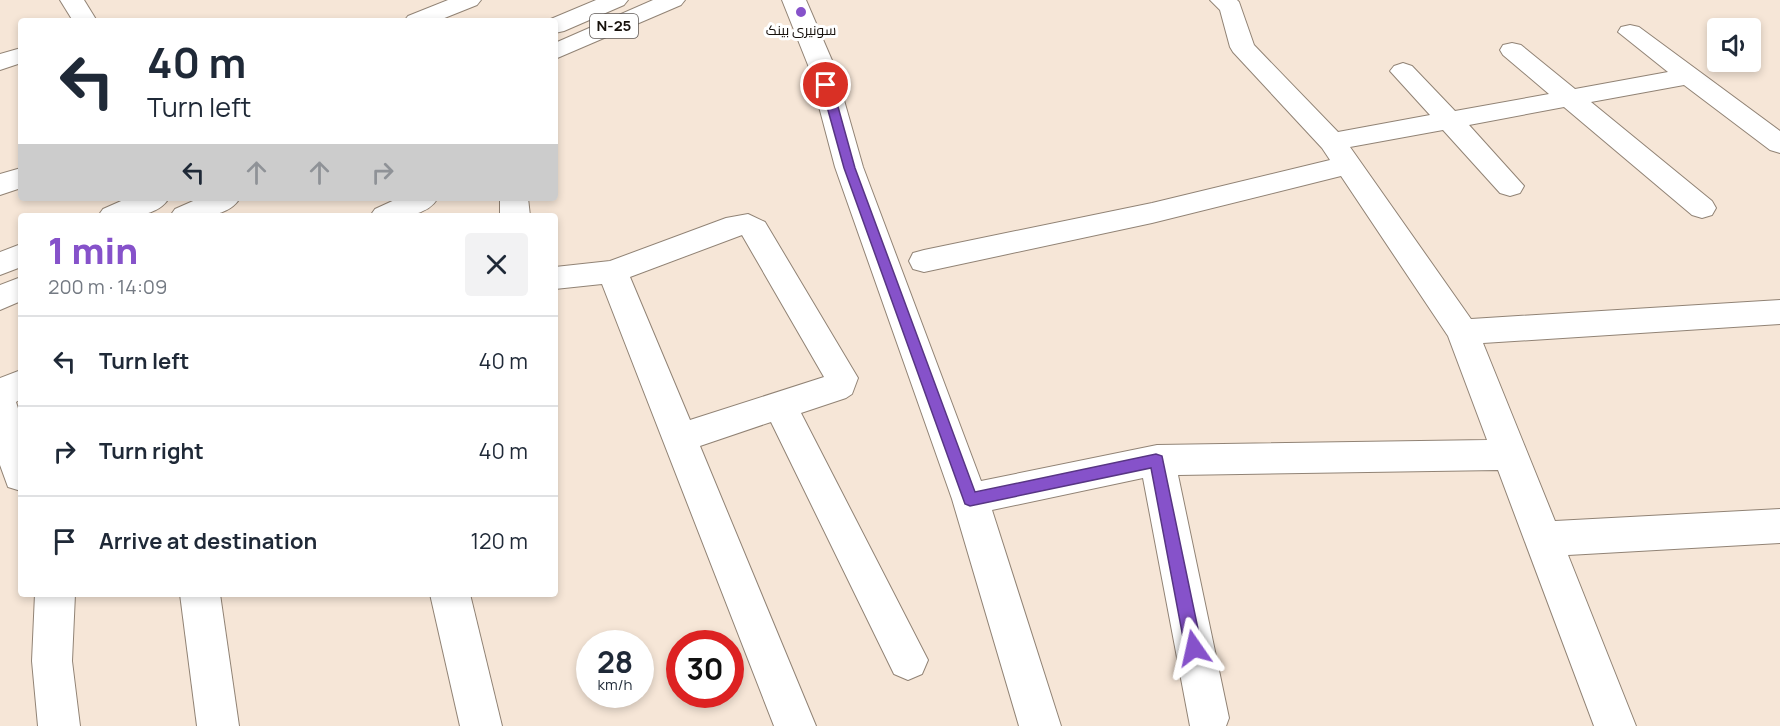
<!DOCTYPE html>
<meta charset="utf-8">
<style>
body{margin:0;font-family:Manrope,Cairo,sans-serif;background:#f2f2f3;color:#1f2937;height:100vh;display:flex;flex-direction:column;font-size:22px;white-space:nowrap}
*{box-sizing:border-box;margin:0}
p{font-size:20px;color:#747a83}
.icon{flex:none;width:33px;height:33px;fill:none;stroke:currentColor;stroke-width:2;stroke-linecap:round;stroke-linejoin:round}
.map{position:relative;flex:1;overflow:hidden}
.details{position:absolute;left:18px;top:213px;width:540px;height:384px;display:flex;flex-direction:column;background:#fff;border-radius:6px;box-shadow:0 3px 9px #0003}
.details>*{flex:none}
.hud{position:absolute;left:18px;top:18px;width:540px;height:183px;border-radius:6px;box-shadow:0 3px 9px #0003;background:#fff;color:#1f2937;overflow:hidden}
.tools{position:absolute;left:1707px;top:18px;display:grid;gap:12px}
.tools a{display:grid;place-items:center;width:54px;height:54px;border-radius:6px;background:#fff;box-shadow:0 3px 9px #0003;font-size:30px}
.speed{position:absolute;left:576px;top:630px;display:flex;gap:12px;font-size:30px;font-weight:700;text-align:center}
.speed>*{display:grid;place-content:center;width:78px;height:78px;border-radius:50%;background:#fff;box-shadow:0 3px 9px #0003;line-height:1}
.speed small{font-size:15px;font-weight:400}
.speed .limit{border:9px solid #d22;background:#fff;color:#111}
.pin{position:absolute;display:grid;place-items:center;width:51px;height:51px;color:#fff;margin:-26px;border:3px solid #fff;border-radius:50%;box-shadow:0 2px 6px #0007}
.me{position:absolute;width:66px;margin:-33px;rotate:349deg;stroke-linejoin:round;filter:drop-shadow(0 0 4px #0008)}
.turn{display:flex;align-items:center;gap:21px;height:126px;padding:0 30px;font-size:27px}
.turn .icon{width:78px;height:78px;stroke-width:2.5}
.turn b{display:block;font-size:42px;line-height:51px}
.lanes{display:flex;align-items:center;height:57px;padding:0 30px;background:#0003;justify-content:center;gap:30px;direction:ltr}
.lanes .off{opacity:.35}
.round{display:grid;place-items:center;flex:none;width:63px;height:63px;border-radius:6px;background:#f2f2f3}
.overview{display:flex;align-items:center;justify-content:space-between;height:102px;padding:0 30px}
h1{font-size:36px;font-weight:800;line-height:45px;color:#8652ca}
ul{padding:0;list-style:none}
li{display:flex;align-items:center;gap:18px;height:90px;padding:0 30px;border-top:2px solid #e0e1e3}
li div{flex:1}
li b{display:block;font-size:22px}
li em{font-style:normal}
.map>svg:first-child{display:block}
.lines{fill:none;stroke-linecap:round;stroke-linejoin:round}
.minor-casing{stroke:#918375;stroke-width:2}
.trunk-casing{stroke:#918375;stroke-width:2}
.minor{fill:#fff;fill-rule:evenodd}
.trunk{fill:#fff;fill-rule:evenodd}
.route{fill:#8652ca;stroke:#573583;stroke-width:1.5}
.poi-dot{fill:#8652ca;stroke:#fff;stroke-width:2}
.labels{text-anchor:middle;stroke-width:6;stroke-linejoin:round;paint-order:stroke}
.far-poi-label{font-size:14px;fill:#17110c;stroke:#fff}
.shield{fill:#fff;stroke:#5d5855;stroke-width:1.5}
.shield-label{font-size:15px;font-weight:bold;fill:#17110c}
</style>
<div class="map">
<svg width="1780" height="726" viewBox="0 0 1780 726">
<rect width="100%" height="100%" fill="#f6e6d7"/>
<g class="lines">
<defs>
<g id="minor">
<path d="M60,0H84L97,21H73Z"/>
<path d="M448,0H481L477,5L437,21H404L408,16Z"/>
<path d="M782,0H806L834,65L863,167L981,481L1157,445L1487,440L1448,336L1341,176L1152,223L924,272L913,269L909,261L913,253L924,250L1152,203L1330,160L1322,148L1233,52L1230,47L1220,10L1210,0H1237L1239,2L1254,45L1338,132L1430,115L1390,71L1394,66L1403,63L1412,66L1455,111L1549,94L1503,55L1500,50L1503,45L1512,43L1521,45L1575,89L1668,72L1618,32L1621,27L1630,25L1639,27L1780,131V153L1770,150L1684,85L1591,102L1712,201L1716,208L1712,215L1702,218L1692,215L1564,107L1469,125L1524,186L1520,193L1510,196L1500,193L1443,130L1350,147L1471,319L1780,300V324L1483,343L1555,521L1780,509V543L1568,555L1636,726H1594L1498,470L1178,475L1229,718L1226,726H1190L1143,478L992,510L1061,726H1019L952,499L835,167L808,65Z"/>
<path d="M21,48V63L0,70V54Z"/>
<path d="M21,168V188L0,195V174Z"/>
<path d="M399,198H438C425,220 393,216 370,216L375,209Z"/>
<path d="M500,198H528L530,216H500Z"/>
<path d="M748,214L765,222L858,378L852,394L846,398L801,413L928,660L922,674L908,680L894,674L771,422L700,446L816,726H774L602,284L555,289V267L610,261L726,218ZM742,235L824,377L690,420L630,277Z"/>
<path d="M21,370V399L16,402L21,418V491L8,487L0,465V378Z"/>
<path d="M35,594H75L72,661L80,726H38L32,661Z"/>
<path d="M180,594H220L239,726H197Z"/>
<path d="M430,594H470L502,726H460Z"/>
</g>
<g id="trunk">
<path d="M596,0H628L624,5L564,31L555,33V21H546Z"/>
<path d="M653,0H685L681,5L555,59V43Z"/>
<path d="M128,198H169C156,220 121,216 98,216L103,209Z"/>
<path d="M200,198H240C227,220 193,216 170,216L175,209Z"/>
<path d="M21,244V267L0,275V252Z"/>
<path d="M21,277V301L0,310V285Z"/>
</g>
</defs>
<use href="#minor" class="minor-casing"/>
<use href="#trunk" class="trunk-casing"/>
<use href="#minor" class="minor"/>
<use href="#trunk" class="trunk"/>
</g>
<path class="route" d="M826,82L832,85L855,168L975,492L1156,454L1162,456L1202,648L1200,654L1194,656L1188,654L1185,648L1151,468L970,506L965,504L844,168L821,85Z"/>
<circle class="poi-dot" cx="801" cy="12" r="6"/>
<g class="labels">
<g class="far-poi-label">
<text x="801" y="35">سونیری بینک</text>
</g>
<rect class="shield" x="590" y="14" width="48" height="24" rx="4.5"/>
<g class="shield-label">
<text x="614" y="31">N-25</text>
</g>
</g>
</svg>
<div class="tools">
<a><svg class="icon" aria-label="sound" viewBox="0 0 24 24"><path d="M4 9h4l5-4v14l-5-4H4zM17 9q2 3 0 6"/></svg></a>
</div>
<div class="speed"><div>28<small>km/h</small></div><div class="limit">30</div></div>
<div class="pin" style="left:826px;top:85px;background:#d93025"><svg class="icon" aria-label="arrive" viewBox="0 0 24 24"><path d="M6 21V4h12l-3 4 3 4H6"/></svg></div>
<svg class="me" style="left:1194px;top:648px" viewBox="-20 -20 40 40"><path d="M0-17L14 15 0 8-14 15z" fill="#8652ca" stroke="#fff" stroke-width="4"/></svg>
<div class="hud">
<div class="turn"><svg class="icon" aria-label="left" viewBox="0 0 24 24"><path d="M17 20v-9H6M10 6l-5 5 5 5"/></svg><div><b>40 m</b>Turn left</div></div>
<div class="lanes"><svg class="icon" aria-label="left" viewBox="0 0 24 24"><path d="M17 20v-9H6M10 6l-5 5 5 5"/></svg><svg class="icon off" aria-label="ahead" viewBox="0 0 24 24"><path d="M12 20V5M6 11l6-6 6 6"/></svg><svg class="icon off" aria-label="ahead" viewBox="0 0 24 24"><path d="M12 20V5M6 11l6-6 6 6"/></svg><svg class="icon off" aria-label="right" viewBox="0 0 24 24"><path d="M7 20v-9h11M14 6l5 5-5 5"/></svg></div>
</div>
<section class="details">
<div class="overview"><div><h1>1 min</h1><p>200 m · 14:09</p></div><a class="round"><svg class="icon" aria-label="close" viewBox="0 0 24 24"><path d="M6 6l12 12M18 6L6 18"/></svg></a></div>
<ul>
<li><svg class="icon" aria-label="left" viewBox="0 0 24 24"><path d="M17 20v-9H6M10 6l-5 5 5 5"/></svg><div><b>Turn left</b></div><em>40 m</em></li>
<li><svg class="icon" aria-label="right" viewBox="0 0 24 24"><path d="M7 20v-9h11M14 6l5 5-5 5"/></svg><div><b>Turn right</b></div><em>40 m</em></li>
<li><svg class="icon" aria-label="arrive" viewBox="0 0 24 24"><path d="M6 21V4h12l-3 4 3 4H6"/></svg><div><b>Arrive at destination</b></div><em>120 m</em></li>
</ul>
</section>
</div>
